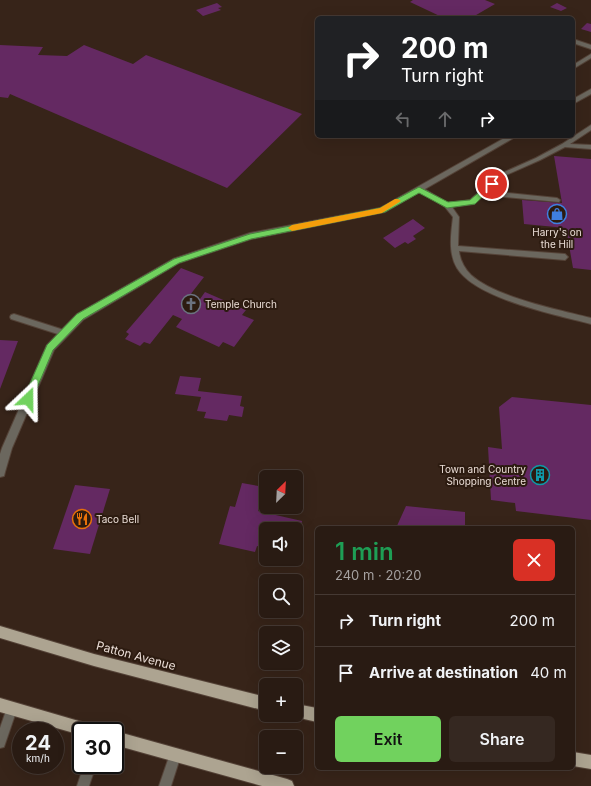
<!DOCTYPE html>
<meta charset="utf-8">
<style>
body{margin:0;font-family:Inter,sans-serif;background:#352821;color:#f1f3f6;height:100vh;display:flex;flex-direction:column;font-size:15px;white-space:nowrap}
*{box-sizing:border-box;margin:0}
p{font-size:13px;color:#a5a1a0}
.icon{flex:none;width:22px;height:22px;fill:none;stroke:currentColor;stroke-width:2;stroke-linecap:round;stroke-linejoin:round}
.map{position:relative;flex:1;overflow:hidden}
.side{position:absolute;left:315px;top:526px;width:260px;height:244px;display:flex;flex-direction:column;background:#291b13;border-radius:6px;box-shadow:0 4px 16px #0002,0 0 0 1px #453933}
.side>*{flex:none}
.guide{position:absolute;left:315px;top:16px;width:260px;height:122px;border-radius:6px;box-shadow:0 4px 16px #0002,0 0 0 1px #453933;background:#202124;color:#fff;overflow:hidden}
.needle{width:26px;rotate:24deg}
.controls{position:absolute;left:259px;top:470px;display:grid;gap:8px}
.controls a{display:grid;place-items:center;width:44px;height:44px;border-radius:6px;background:#291b13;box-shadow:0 4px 16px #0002,0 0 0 1px #453933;font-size:20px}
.speed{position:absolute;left:12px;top:722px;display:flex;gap:8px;font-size:20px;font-weight:700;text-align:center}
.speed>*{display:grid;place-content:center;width:52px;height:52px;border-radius:50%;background:#291b13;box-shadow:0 4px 16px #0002,0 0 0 1px #453933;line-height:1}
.speed small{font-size:10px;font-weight:400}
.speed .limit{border:2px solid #111;border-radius:6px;background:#fff;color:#111}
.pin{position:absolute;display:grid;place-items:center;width:34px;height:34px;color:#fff;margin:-17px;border:2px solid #fff;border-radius:50%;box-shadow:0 1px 4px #0007}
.me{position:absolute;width:44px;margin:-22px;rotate:23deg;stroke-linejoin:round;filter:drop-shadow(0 0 3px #0008)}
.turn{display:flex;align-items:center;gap:14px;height:84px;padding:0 20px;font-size:18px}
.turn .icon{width:52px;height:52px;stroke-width:2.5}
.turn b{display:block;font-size:28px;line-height:34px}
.lanes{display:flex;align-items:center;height:38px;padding:0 20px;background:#0003;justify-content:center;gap:20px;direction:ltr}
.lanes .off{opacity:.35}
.round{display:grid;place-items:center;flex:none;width:42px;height:42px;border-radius:6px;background:#352821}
.overview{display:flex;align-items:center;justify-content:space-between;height:68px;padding:0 20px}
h1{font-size:24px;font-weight:600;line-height:30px;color:#1e9e55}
.action{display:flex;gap:8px;margin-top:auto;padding:8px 20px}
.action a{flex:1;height:46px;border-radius:6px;background:#71d25e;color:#111;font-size:16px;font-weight:600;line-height:46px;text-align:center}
.action a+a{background:#352821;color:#f1f3f6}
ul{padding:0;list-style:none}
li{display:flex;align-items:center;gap:12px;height:52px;padding:0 20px;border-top:1px solid #453933}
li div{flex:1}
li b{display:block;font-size:15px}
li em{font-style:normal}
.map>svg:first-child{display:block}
.building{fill:#642962}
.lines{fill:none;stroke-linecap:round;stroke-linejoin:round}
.lane-casing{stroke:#544237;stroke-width:2}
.street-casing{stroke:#544237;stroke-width:2}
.primary-casing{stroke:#544237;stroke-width:2}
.lane{fill:#6b675e;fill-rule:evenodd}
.street{fill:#6b675e;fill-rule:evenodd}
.primary{fill:#ada491;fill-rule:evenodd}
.route{fill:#71d25e;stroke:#49883d}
.slow{fill:#f59e0b}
.labels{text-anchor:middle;stroke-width:4;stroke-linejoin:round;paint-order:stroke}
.poi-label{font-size:10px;fill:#ebded7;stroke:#2c1b10;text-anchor:start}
.near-street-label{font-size:12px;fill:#ebded7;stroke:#2c1b10}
</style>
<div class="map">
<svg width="591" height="786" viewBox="0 0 591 786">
<rect width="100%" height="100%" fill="#372419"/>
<g class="building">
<path d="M413,0H485L495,4L471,18H444L410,2Z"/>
<path d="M217,3L222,7L218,8L221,10L203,16L196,10Z"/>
<path d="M557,3L567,8L561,11L550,7Z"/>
<path d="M587,23L591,24V32L581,29Z"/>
<path d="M0,45L43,47L38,55L67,56L84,45L133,64L146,55L302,114L227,188L10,94L8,98L0,97Z"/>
<path d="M554,156L591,159V270L573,268L566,228L524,224L522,200L562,203Z"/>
<path d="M413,219L425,228L413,236L416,239L408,244L405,242L395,248L383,238Z"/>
<path d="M181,268L204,277L190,295L200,299L205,292L246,310L242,315L254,320L234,347L223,342L219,347L176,327L182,319L173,315L150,344L144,342L140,346L125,339L129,334L126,332Z"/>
<path d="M0,340L18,341L0,389Z"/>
<path d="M180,376L201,378L198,391L242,396L240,406L244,407L242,417L229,415L227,421L204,418L206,412L197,411L201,397L175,394Z"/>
<path d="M512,397L591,405V520L516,511L515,503L491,500L488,447L502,449L499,407Z"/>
<path d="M242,483L264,487L258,511L302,521L297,547L296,529H266V548L257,546L255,552L219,544L230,506L235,507Z"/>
<path d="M75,485L110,489L90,554L53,549Z"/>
<path d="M406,506L465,512V528H396Z"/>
</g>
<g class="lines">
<defs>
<g id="lane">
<path d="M573,39L591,45V49L573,43Z"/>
<path d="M591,54V58L573,69V65Z"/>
<path d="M591,125V130L570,144L591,145V149L565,147L540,160L504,176L488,191L557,198L560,200L559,202L483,195L474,204L452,207L459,217L458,246L565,254L568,257L565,260L459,251C460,260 464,268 471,275C495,297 558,310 591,318V324C557,315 476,299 457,268C448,253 451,234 453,217L445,207L416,189L419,187H421L448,203L470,200L500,174L536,158L562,144Z"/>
<path d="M14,314L67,331L68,333L64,336L11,319L10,317L11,315Z"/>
<path d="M12,704L16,705L17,709L4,747L0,748V728L8,705Z"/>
<path d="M175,749L179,751L181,755L171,786H159L171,751Z"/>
<path d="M84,765H96L89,786H77Z"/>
</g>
<g id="street">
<path d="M591,89V94L573,104V99Z"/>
<path d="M508,136H517L385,212L251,239L179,263L83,320L54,350L12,448L5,472L4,476L0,477V454L2,448L47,345L77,314L173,259L250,233L380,208Z"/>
</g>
<g id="primary">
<path d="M0,626L94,654L266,697V711L94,666L0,638Z"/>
<path d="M0,698L89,724L94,726L96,731H81V735L0,712Z"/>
<path d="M296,704L317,708V722L291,716L296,715Z"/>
<path d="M115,731L287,779L292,781L294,786H262L115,745Z"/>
<path d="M573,752L591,755V769L573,766Z"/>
</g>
</defs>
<use href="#lane" class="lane-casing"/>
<use href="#street" class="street-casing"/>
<use href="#primary" class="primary-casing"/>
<use href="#lane" class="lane"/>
<use href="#street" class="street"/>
<use href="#primary" class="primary"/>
</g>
<path class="route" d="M492,181L495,182V185L475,204L447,208L419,193L385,212L251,239L179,263L83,319L53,350L31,402H25L23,399L47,345L77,314L174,259L250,234L380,208L419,187L448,202L470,200Z"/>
<path class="slow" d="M395,199H398L401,201L382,213L292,231L288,228L292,225L380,208Z"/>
<defs>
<symbol id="shop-ring" viewBox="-11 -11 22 22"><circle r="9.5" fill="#2c1b10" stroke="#3f7fe0" stroke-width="1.5"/><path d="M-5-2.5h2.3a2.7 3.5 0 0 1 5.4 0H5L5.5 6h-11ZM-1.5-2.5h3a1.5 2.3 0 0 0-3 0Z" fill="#3f7fe0"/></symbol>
<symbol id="church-ring" viewBox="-11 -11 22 22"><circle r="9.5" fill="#2c1b10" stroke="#6b7280" stroke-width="1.5"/><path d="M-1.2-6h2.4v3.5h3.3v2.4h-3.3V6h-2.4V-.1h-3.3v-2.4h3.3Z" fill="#6b7280"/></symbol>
<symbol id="building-ring" viewBox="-11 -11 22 22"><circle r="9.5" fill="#2c1b10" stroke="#0f9aa8" stroke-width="1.5"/><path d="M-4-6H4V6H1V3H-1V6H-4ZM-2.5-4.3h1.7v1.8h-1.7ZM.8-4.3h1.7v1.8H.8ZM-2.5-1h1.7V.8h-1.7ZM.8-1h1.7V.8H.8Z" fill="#0f9aa8"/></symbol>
<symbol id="restaurant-ring" viewBox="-11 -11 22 22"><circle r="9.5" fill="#2c1b10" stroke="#e8710a" stroke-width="1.5"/><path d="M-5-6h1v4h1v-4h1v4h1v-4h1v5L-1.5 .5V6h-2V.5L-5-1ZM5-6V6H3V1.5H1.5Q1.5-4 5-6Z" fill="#e8710a"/></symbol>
</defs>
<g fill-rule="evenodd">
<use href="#shop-ring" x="546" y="203" width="22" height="22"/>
<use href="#church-ring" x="180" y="293" width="22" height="22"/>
<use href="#building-ring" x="529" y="464" width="22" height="22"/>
<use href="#restaurant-ring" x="71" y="508" width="22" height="22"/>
</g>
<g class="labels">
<g class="poi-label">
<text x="557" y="236" text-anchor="middle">Harry's on<tspan x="557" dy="12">the Hill</tspan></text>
<text x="205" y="308">Temple Church</text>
<text x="526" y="473" text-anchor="end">Town and Country<tspan x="526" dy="12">Shopping Centre</tspan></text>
<text x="96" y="523">Taco Bell</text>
</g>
<g class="near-street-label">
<text transform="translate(136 656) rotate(15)" y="4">Patton Avenue</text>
</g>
</g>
</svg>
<div class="controls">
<a><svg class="needle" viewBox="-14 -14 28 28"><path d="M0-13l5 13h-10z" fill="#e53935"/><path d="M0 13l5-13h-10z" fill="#a5a1a0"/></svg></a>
<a><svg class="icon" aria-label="sound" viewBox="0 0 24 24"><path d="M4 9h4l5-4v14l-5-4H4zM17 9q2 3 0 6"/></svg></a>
<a><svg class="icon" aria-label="search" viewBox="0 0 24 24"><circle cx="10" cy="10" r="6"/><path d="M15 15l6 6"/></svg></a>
<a><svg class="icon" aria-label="layers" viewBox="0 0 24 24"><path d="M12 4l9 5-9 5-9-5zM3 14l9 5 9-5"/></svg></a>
<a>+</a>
<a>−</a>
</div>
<div class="speed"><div>24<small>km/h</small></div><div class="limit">30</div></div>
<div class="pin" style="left:492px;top:184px;background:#d93025"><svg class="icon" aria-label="arrive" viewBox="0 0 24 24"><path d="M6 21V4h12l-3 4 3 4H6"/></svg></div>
<svg class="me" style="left:28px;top:399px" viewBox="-20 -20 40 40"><path d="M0-17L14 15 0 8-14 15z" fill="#71d25e" stroke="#fff" stroke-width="4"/></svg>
<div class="guide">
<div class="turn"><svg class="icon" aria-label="right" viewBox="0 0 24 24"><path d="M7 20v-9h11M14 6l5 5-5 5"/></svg><div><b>200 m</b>Turn right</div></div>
<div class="lanes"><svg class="icon off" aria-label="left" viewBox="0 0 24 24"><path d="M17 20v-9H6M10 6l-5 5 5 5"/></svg><svg class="icon off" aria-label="ahead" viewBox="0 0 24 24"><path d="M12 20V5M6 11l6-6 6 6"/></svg><svg class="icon" aria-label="right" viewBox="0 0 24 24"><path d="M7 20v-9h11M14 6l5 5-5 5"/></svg></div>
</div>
<section class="side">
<div class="overview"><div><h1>1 min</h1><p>240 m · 20:20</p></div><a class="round" style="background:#d93025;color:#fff"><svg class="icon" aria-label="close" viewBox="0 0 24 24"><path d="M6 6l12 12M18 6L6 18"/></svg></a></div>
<ul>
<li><svg class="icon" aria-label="right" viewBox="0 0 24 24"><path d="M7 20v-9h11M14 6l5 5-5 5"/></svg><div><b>Turn right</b></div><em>200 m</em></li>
<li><svg class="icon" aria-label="arrive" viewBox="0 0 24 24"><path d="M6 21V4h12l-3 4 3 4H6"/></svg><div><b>Arrive at destination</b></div><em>40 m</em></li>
</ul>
<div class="action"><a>Exit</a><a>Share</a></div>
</section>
</div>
